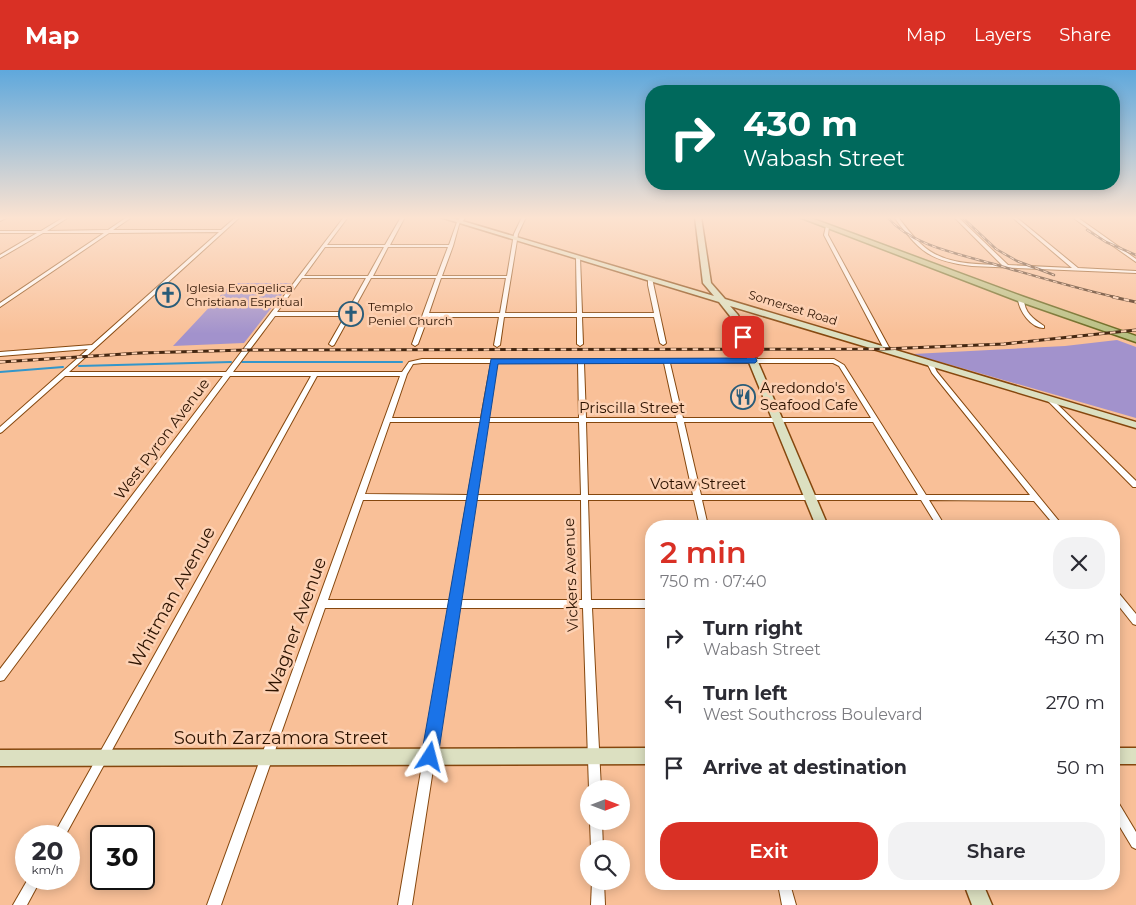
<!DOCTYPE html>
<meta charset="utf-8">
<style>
body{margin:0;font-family:Montserrat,sans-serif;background:#f2f2f3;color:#2b2b33;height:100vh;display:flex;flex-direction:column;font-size:19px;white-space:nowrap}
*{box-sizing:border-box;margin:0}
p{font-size:16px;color:#7c7c81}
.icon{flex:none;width:28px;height:28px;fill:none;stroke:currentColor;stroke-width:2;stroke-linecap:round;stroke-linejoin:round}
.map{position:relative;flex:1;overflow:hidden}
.panel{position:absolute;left:645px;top:450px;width:475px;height:370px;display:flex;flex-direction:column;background:#fff;border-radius:20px;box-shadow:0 2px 12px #0003}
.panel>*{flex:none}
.banner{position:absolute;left:645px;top:15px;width:475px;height:105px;border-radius:20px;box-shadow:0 2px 12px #0003;background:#00695c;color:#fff;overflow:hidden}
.needle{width:32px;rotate:90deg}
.controls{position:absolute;left:580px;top:710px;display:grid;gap:10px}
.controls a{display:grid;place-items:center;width:50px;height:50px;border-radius:50%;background:#fff;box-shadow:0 2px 12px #0003;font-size:25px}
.speed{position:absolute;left:15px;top:755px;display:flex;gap:10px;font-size:25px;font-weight:700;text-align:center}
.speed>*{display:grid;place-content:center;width:65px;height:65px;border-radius:50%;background:#fff;box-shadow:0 2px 12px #0003;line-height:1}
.speed small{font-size:12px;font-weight:400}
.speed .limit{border:2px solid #111;border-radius:8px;background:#fff;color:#111}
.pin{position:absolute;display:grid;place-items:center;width:42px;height:42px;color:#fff;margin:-21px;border-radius:10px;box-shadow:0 2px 8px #0006}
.me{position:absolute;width:55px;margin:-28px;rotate:9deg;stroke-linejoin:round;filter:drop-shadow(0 0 4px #0008)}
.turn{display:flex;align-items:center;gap:18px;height:105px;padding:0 15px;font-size:22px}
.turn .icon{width:65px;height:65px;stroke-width:2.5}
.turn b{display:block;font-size:35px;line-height:42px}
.round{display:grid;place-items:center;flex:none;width:52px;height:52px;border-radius:20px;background:#f2f2f3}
.overview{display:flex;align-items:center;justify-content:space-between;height:85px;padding:0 15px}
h1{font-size:30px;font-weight:600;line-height:38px;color:#d93025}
.action{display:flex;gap:10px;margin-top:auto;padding:10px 15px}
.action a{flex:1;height:58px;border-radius:20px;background:#d93025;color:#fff;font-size:20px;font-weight:600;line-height:58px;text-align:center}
.action a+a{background:#f2f2f3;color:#2b2b33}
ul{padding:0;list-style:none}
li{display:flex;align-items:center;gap:15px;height:65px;padding:0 15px}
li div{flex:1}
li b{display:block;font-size:19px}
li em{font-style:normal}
header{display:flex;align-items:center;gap:30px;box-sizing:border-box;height:70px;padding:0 25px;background:#d93025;color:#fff}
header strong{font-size:24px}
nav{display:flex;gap:28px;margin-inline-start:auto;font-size:18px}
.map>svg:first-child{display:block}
.green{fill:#a292cc}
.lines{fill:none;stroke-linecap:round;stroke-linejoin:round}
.stream{stroke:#3396ca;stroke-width:2}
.minor-casing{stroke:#85470e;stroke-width:2}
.tertiary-casing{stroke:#85470e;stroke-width:2}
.secondary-casing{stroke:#85470e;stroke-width:3}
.primary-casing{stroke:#696820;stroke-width:3}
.minor{fill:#fff;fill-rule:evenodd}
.tertiary{fill:#fff;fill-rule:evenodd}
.secondary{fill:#dce0c1;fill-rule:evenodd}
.primary{fill:#b8c083;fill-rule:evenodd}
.rail-far1-casing{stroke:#462812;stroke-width:2.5}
.rail-casing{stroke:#462812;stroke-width:3}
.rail-far1{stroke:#fdd1b3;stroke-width:1;stroke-dasharray:4.5;stroke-linecap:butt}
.rail{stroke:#fdd1b3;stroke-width:2;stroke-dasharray:5.5;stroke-linecap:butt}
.route{fill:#1a73e8;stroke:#114b97}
.labels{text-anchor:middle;stroke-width:5;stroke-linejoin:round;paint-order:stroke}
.far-poi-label{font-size:12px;fill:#2d1300;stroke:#fdd1b3;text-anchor:start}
.far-street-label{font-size:12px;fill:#2d1300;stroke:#fdd1b3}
.poi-label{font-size:15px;fill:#2d1300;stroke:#fdd1b3;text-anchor:start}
.street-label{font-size:15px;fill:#2d1300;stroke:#fdd1b3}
.near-street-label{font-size:18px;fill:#2d1300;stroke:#fdd1b3}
</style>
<header>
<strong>Map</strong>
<nav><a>Map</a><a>Layers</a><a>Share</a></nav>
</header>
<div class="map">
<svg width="1136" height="835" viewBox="0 0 1136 835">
<rect width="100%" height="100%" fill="#f9c098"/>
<g class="green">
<path d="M232,213H291L244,273L173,276Z"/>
<path d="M1117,270L1136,277V348L913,284L1065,276Z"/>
</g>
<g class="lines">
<g class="stream">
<path d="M242,292H402"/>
<path d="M79,296L231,292"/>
<path d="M0,302L63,297"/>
</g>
<defs>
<g id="minor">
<path d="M3,147H8L0,151V148Z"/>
<path d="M64,147H69L47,161L108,160L127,147H132L113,160H221L236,147H240L69,302H226L344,147H348L327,175H385L401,147H405L390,175H449L457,152L460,151L453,176L442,206H507L514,164L522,147H526L518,164L505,243H577L576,187L578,186L580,187L582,243H654L648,215V209L652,208L666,273L665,274L663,275L660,273L654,247H582L583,274L580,276L577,274V247H504L500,275L497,277L494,275L499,247H428L418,274L415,276L412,274L436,208H371L334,275L332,276L329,274L345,246H275L233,302H402L409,292L422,289H834L844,295L926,425H1030L932,303L927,293L930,291L932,292L937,302L1063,456H1055L1034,431L929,430L945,456H937L921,430H702L708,456H700L694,430H588L591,530H651V538H592L601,719H589L583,538H458L412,835H398L449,538H325L221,835H207L400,306H317L65,766H53L311,306H230L4,610L0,611V599L223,306H65L2,362L0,363V357L88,279L0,286V282L92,275L219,162L109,163L0,237V233L104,163H43L0,188V185L37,163H0V161H41ZM325,177H384L368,206H304ZM388,177H448L437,206H373ZM302,208H366L347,242H277ZM441,208H506L500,243H429ZM422,293H491L481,348H392L407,304L413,294ZM497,293H578L579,348H488ZM584,293H664L676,348H586ZM670,293H833L839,296L871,348H683ZM390,352H481L468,425L365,424ZM487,352H579L581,425H476ZM586,352H677L693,425H588ZM684,352H873L918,425H701ZM363,430H467L450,530H328ZM475,430H581L582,530H459Z"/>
<path d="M894,147H898C905,156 912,166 921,174C943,195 974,194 1002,195L954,147H958L1008,195L1072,198L1012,147H1016L1078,198L1136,201V203L972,196C929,191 919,181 894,147Z"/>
<path d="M1072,147H1077L1136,189V192Z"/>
<path d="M826,156L829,157L828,165L891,281L890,282H886L885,281L824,165Z"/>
<path d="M1021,227L1024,229C1024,242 1033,249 1044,256V258C1031,258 1019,241 1018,229Z"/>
<path d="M1049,327L1051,328L1136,411V417H1133L1047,330V328Z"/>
<path d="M1114,521H1117L1136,544V555L1133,554L1114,530Z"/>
<path d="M1114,730L1118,732L1136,762V779L1132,777L1114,747Z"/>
<path d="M590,751H602L603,779H591Z"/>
<path d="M28,809H41L27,835H13Z"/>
<path d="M592,811H604L605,835H591Z"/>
<path d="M778,814H790L796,835H782Z"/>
</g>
<path id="tertiary" d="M460,147H466L461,153H457Z"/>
<g id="secondary">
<path d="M440,147H449L714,226L703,213L695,147H701L711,213L725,229L1136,352V358L730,236L738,245L828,456H816L730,246L719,232Z"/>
<path d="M651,678V694L0,696V680Z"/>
<rect x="1114" y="678" width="22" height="16"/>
<path d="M964,814H983L992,835H972Z"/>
</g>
<path id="primary" d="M799,147H808L1024,227L1136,266V272L1018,231Z"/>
</defs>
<use href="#minor" class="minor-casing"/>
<use href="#tertiary" class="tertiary-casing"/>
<use href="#secondary" class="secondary-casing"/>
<use href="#primary" class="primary-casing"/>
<use href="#minor" class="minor"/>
<use href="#tertiary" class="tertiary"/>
<use href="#secondary" class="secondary"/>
<use href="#primary" class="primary"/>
<defs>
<g id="rail-far1">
<path d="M887,147C913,177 961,184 997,195C1038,207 1078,219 1119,228"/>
<path d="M962,147L996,179L1017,191L1054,205"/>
<path d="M1087,160L1106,172L1136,185"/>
</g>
<g id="rail">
<path d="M1113,227L1136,232"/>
<path d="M0,292L140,283L246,280L883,279L1004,274L1136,260"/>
</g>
</defs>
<use href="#rail-far1" class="rail-far1-casing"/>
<use href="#rail" class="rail-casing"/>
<use href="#rail-far1" class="rail-far1"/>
<use href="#rail" class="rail"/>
</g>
<linearGradient id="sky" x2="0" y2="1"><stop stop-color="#5fa8dc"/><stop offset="0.56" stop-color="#fce3d1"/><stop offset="1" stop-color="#fce3d1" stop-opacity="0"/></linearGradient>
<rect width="1136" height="264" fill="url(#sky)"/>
<path class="route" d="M740,265L747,267L757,291L755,293L498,294L438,687L435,693L430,695L424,693L421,687L491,289L747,288L739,267Z"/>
<defs>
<symbol id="church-ring" viewBox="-11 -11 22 22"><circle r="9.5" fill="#fdd1b3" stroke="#295c79" stroke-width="1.5"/><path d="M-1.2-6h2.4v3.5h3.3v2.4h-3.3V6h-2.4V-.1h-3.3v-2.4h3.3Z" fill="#295c79"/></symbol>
<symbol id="restaurant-ring" viewBox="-11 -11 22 22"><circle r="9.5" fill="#fdd1b3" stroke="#295c79" stroke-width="1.5"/><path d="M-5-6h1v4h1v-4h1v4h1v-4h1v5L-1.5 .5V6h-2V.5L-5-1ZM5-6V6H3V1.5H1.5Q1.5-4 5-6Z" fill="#295c79"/></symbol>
</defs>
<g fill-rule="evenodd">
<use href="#church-ring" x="154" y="211" width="28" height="28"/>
<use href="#church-ring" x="337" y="230" width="28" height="28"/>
<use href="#restaurant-ring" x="729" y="313" width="28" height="28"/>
</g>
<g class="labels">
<g class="far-poi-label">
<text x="186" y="222">Iglesia Evangelica<tspan x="186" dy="14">Christiana Espritual</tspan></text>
<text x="368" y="241">Templo<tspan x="368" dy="14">Peniel Church</tspan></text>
</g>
<g class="far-street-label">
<text transform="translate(793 238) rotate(17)" y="4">Somerset Road</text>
</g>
<g class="poi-label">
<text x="760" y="323">Aredondo's<tspan x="760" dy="17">Seafood Cafe</tspan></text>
</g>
<g class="street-label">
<text x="632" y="343">Priscilla Street</text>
<text transform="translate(162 369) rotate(-53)" y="5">West Pyron Avenue</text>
<text x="698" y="419">Votaw Street</text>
<text transform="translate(571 505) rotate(-92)" y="5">Vickers Avenue</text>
</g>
<g class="near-street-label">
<text transform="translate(172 527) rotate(-61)" y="6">Whitman Avenue</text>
<text transform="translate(296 556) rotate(-70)" y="6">Wagner Avenue</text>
<text x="281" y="674">South Zarzamora Street</text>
</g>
</g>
</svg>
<div class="controls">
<a><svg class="needle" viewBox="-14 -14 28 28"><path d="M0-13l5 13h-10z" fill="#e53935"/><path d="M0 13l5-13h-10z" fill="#7c7c81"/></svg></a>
<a><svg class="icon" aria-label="search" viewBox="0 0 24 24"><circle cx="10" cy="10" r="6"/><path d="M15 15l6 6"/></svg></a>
</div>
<div class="speed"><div>20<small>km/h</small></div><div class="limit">30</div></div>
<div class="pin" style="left:743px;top:267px;background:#d93025"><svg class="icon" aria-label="arrive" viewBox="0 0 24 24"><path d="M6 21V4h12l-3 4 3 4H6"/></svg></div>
<svg class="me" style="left:430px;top:687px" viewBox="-20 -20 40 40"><path d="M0-17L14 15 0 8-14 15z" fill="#1a73e8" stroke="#fff" stroke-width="4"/></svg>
<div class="banner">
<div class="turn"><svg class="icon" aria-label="right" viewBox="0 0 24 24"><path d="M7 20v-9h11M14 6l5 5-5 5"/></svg><div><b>430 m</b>Wabash Street</div></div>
</div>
<section class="panel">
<div class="overview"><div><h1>2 min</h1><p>750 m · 07:40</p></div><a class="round"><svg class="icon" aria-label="close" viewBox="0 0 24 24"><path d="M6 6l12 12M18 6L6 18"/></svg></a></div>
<ul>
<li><svg class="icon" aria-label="right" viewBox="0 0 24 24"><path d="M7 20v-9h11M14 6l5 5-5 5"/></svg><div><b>Turn right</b><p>Wabash Street</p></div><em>430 m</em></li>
<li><svg class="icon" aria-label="left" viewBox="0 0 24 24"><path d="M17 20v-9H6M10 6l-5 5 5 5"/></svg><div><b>Turn left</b><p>West Southcross Boulevard</p></div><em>270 m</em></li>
<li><svg class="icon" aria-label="arrive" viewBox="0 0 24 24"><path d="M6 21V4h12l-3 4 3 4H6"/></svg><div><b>Arrive at destination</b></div><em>50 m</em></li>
</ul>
<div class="action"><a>Exit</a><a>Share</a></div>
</section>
</div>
